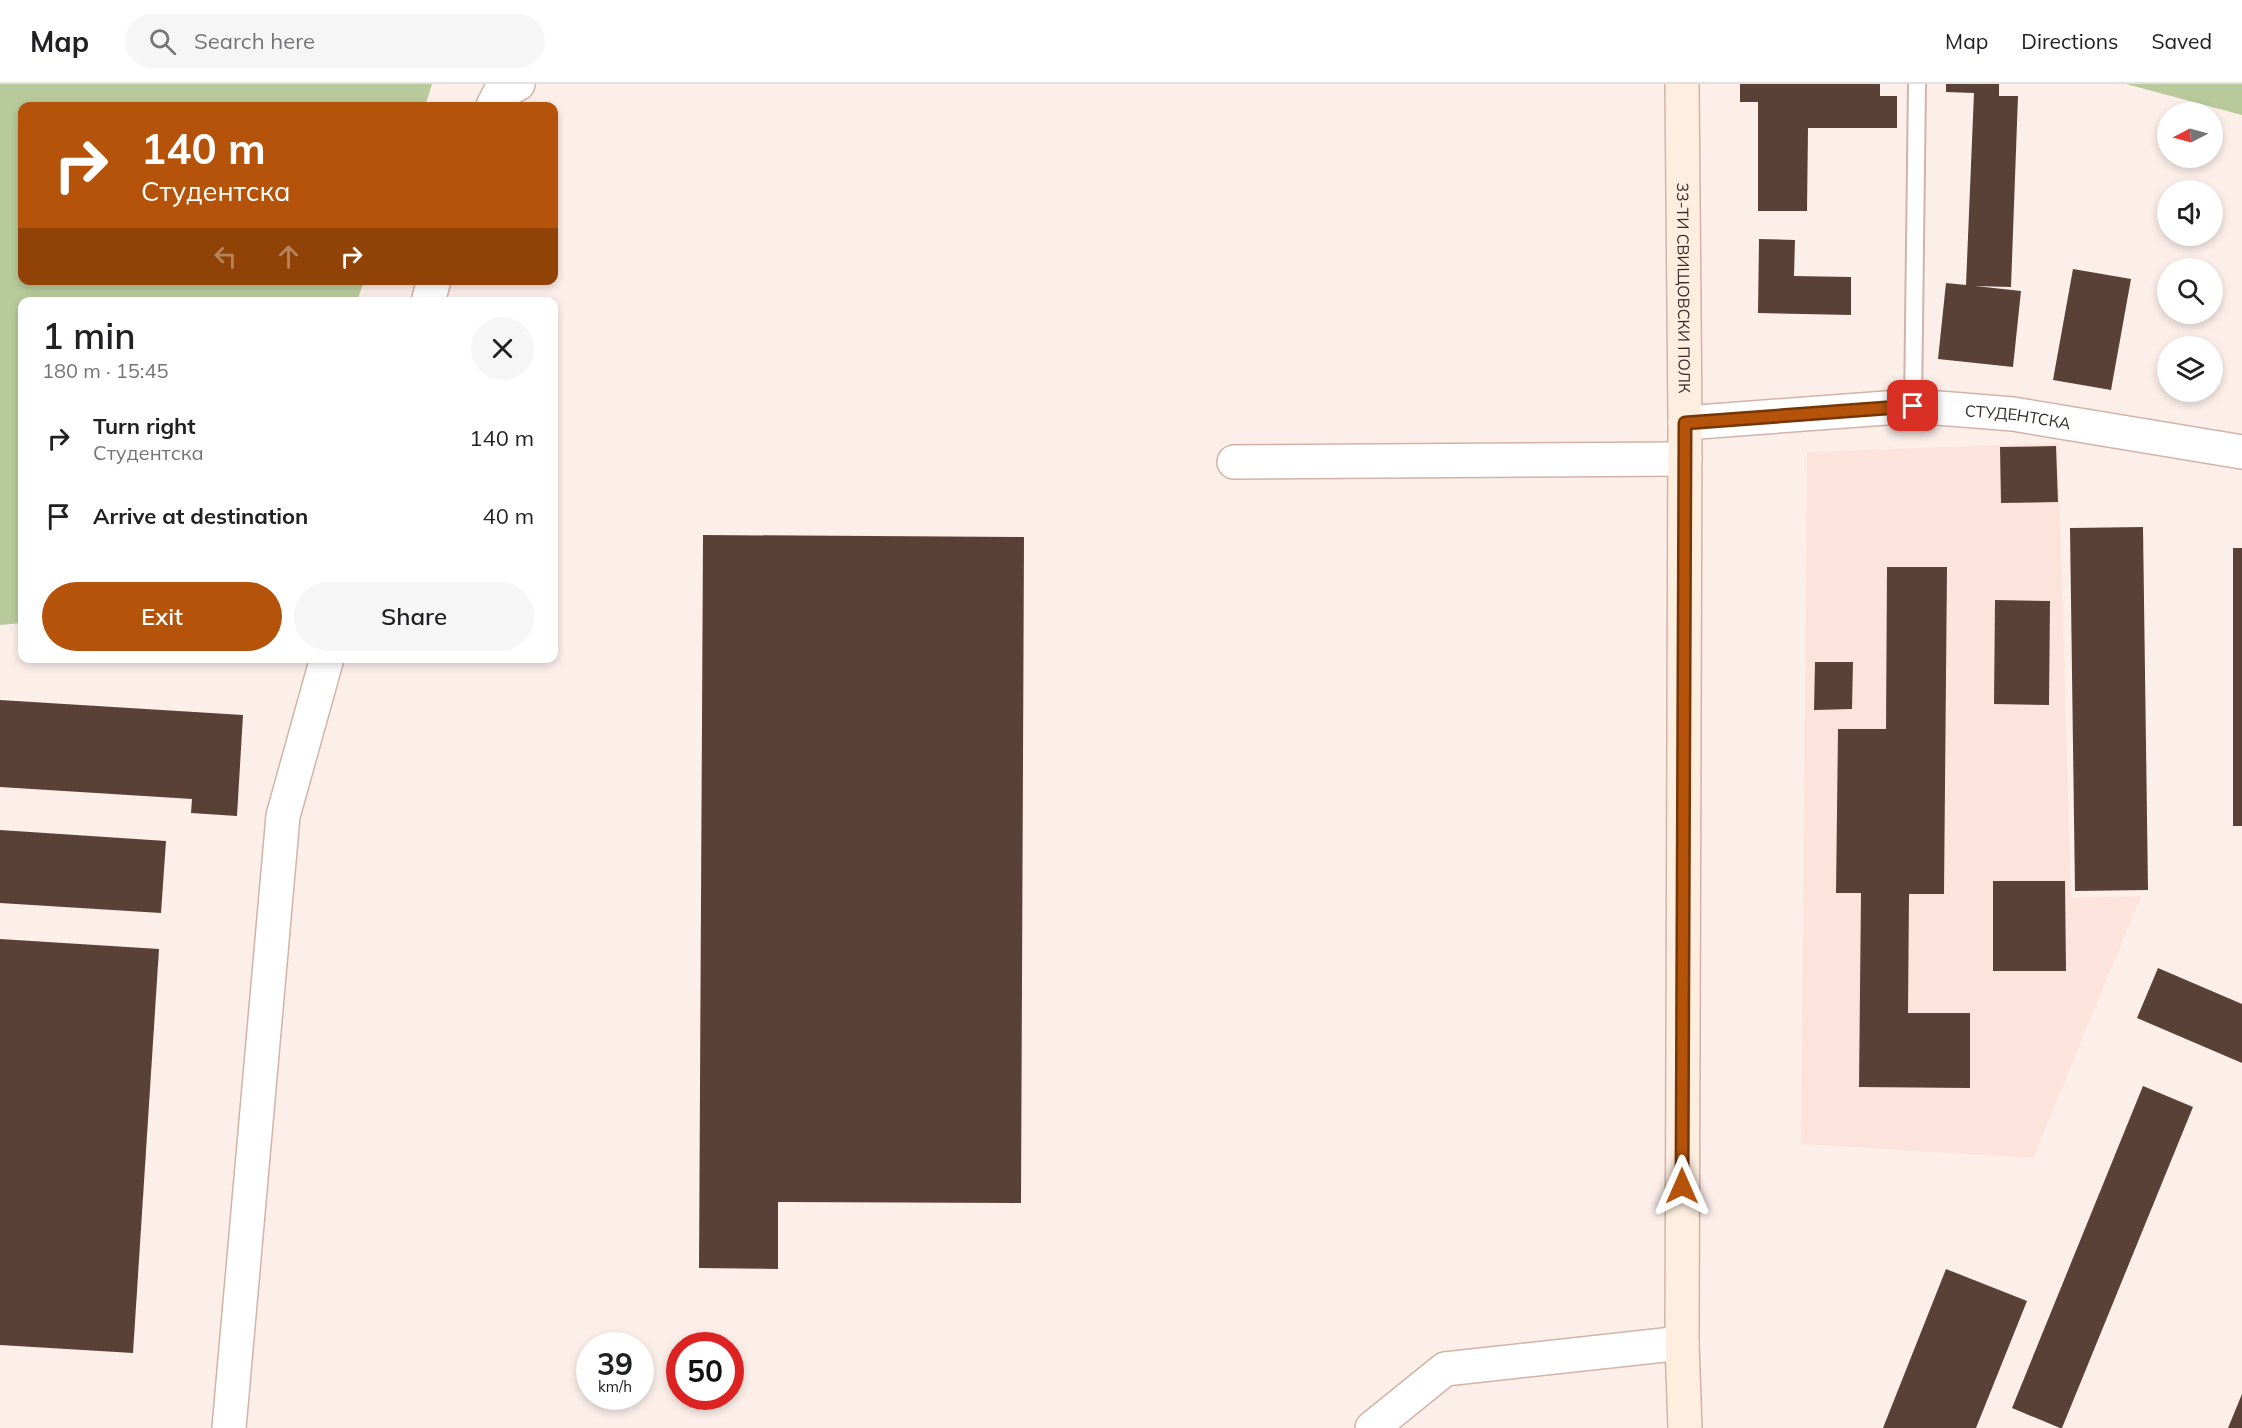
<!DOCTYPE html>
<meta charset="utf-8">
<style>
body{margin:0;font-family:Mulish,sans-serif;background:#f6f6f6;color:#202124;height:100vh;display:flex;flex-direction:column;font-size:22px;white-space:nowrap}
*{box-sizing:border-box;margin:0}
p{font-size:20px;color:#757577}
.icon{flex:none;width:33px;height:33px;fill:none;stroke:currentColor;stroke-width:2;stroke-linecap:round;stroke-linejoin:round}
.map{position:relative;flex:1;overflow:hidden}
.side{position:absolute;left:18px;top:213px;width:540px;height:366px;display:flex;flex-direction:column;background:#fff;border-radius:12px;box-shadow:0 3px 9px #0003}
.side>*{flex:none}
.top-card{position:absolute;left:18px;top:18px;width:540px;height:183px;border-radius:12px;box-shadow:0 3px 9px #0003;background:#b45309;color:#fff;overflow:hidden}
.needle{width:39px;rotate:264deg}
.controls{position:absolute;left:2157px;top:18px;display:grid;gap:12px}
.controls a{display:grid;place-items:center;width:66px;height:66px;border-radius:50%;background:#fff;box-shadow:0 3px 9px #0003;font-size:30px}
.speed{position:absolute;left:576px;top:1248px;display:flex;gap:12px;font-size:30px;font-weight:700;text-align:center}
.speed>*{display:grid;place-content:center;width:78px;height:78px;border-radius:50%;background:#fff;box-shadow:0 3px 9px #0003;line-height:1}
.speed small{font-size:15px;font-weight:400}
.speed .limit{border:9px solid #d22;background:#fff;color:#111}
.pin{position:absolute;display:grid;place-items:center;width:51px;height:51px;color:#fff;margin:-26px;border-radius:12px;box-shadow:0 3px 9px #0006}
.me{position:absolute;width:66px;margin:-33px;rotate:0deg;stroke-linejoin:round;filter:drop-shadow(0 0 4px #0008)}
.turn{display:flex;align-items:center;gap:21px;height:126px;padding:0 24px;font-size:27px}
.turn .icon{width:78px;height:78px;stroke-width:2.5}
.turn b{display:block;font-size:42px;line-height:51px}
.lanes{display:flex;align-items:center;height:57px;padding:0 24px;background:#0003;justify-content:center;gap:30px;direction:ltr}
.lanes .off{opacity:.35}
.round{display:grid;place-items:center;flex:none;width:63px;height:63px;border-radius:32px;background:#f6f6f6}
.head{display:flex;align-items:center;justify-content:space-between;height:102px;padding:0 24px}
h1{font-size:36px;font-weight:600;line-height:45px}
.cta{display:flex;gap:12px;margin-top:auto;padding:12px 24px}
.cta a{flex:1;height:69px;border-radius:36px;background:#b45309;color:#fff;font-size:24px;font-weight:600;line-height:69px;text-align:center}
.cta a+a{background:#f6f6f6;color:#202124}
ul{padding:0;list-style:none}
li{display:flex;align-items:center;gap:18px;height:78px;padding:0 24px}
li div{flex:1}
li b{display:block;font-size:22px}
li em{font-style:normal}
header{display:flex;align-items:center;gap:36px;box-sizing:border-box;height:84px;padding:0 30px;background:#fff;border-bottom:2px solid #e0e0e0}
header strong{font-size:28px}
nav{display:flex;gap:33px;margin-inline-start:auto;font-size:21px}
.search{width:420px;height:54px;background:#f6f6f6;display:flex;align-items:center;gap:15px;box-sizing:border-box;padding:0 21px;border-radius:33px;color:#757577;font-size:22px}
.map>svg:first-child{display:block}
.built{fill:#fce4dc}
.green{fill:#b8ca9b}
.building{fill:#5a4137}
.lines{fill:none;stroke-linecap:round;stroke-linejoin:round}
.service-casing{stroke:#d1b3a8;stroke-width:20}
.minor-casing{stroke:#d1b3a8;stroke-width:36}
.tertiary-casing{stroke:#d1b3a8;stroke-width:36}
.secondary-casing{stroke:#d1b3a8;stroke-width:36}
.service{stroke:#fff;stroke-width:16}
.minor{stroke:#fff;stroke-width:33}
.tertiary{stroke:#fff;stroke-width:33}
.secondary{stroke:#feeee0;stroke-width:33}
.route-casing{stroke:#753606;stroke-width:15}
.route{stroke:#b45309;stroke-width:10}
.labels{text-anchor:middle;stroke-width:6;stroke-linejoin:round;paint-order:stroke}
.street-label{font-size:16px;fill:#372b26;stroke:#fcefea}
</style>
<header>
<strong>Map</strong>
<div class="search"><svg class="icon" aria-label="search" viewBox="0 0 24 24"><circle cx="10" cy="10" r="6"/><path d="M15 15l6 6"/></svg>Search here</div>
<nav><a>Map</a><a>Directions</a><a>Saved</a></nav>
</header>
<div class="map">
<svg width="2242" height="1344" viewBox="0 0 2242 1344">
<rect width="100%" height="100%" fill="#fcefea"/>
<path class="built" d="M2058,359L2071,814L2141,812L2033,1074L1801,1060L1807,368Z"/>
<g class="green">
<path d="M0,0H432L425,22H22V196L364,197L357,217L22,218V539L0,541Z"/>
<path d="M2126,0H2242V31Z"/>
</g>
<g class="building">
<path d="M1740,0H1880V12H1897V44H1808L1807,127H1758V18H1740Z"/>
<path d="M1946,0H1999V12H2018L2011,203L1975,202L2021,207L2013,283L1938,275L1946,199L1966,201L1974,9L1946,8Z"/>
<path d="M1759,155L1795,156L1794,192L1851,193V231L1758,229Z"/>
<path d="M2073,185L2131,195L2111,306L2053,296Z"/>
<path d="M2056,362L2058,418L2001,419L2000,363Z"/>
<path d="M2143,443L2148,806L2075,807L2070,444Z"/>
<path d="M703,451L1024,453L1021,1119L778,1118V1185L699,1184Z"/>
<rect x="2233" y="464" width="9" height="278"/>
<path d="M1887,483H1947L1944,810H1909L1908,929H1970V1004L1859,1003L1861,809H1836L1838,645H1886Z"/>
<path d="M1995,516L2050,517L2049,621L1994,620Z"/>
<path d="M1815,578H1853L1852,625L1814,626Z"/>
<path d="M0,616L243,631L237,732L191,729L192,715L0,703Z"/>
<path d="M0,746L166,757L161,829L0,819Z"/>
<path d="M1993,797H2065L2066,887H1993Z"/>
<path d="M0,855L159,865L133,1269L0,1261Z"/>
<path d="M2158,884L2242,920V979L2137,934Z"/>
<path d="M2143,1002L2193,1023L2062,1344H2060L2012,1324Z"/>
<path d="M1946,1185L2027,1217L1976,1344H1883Z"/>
<path d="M2242,1310V1344H2228Z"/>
</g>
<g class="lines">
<defs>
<path id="service" d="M1913,322L1917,0"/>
<g id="minor">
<path d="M493,22L499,10L518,0"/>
<path d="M428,218L434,196"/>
<path d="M1234,378L1685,375"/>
<path d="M229,1344L283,732L327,574"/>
<path d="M1372,1344L1445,1285L1682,1259"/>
</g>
<g id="tertiary">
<path id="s1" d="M1685,339L1913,322L2013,330L2242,368"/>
</g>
<g id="secondary">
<path id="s2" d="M1682,0L1685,339L1682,1259L1685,1344"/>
</g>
</defs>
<use href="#service" class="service-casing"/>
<use href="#minor" class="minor-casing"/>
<use href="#tertiary" class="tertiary-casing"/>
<use href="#secondary" class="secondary-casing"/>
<use href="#service" class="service"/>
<use href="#minor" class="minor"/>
<use href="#tertiary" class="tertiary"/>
<use href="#secondary" class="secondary"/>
</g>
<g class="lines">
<defs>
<path id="route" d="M1682,1102L1685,339L1913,322"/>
</defs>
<use href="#route" class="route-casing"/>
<use href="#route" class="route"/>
</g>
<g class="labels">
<g class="street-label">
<text dy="6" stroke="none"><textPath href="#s2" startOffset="204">33-ТИ СВИЩОВСКИ ПОЛК</textPath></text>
<text dy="6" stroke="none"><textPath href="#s1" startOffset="334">СТУДЕНТСКА</textPath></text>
</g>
</g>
</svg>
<div class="controls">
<a><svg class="needle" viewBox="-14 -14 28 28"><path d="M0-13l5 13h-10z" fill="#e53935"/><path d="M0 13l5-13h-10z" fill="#757577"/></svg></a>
<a><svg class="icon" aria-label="sound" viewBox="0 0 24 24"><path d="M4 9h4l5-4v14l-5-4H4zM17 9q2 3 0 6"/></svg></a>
<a><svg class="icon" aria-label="search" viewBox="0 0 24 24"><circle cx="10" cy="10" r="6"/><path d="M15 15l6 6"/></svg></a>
<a><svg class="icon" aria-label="layers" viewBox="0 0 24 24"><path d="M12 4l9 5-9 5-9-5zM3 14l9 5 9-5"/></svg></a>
</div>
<div class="speed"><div>39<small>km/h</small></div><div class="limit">50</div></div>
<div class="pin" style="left:1913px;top:322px;background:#d93025"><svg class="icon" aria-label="arrive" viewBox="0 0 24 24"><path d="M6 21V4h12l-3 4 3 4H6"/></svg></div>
<svg class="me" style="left:1682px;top:1102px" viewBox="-20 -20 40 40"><path d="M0-17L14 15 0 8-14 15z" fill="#b45309" stroke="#fff" stroke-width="4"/></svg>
<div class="top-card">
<div class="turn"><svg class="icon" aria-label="right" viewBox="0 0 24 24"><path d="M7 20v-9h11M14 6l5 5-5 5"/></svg><div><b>140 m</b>Студентска</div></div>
<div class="lanes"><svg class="icon off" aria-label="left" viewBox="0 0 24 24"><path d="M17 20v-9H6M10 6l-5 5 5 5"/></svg><svg class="icon off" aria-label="ahead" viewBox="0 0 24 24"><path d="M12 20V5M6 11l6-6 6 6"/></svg><svg class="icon" aria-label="right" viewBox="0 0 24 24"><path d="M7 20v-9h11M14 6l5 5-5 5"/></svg></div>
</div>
<section class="side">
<div class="head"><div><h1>1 min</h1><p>180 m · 15:45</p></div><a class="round"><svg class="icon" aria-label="close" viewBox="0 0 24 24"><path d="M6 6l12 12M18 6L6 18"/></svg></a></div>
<ul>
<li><svg class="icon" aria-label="right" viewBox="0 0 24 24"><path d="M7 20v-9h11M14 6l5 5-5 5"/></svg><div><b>Turn right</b><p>Студентска</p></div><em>140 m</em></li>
<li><svg class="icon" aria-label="arrive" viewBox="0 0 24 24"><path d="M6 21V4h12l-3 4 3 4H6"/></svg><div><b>Arrive at destination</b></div><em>40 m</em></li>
</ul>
<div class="cta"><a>Exit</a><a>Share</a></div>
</section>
</div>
